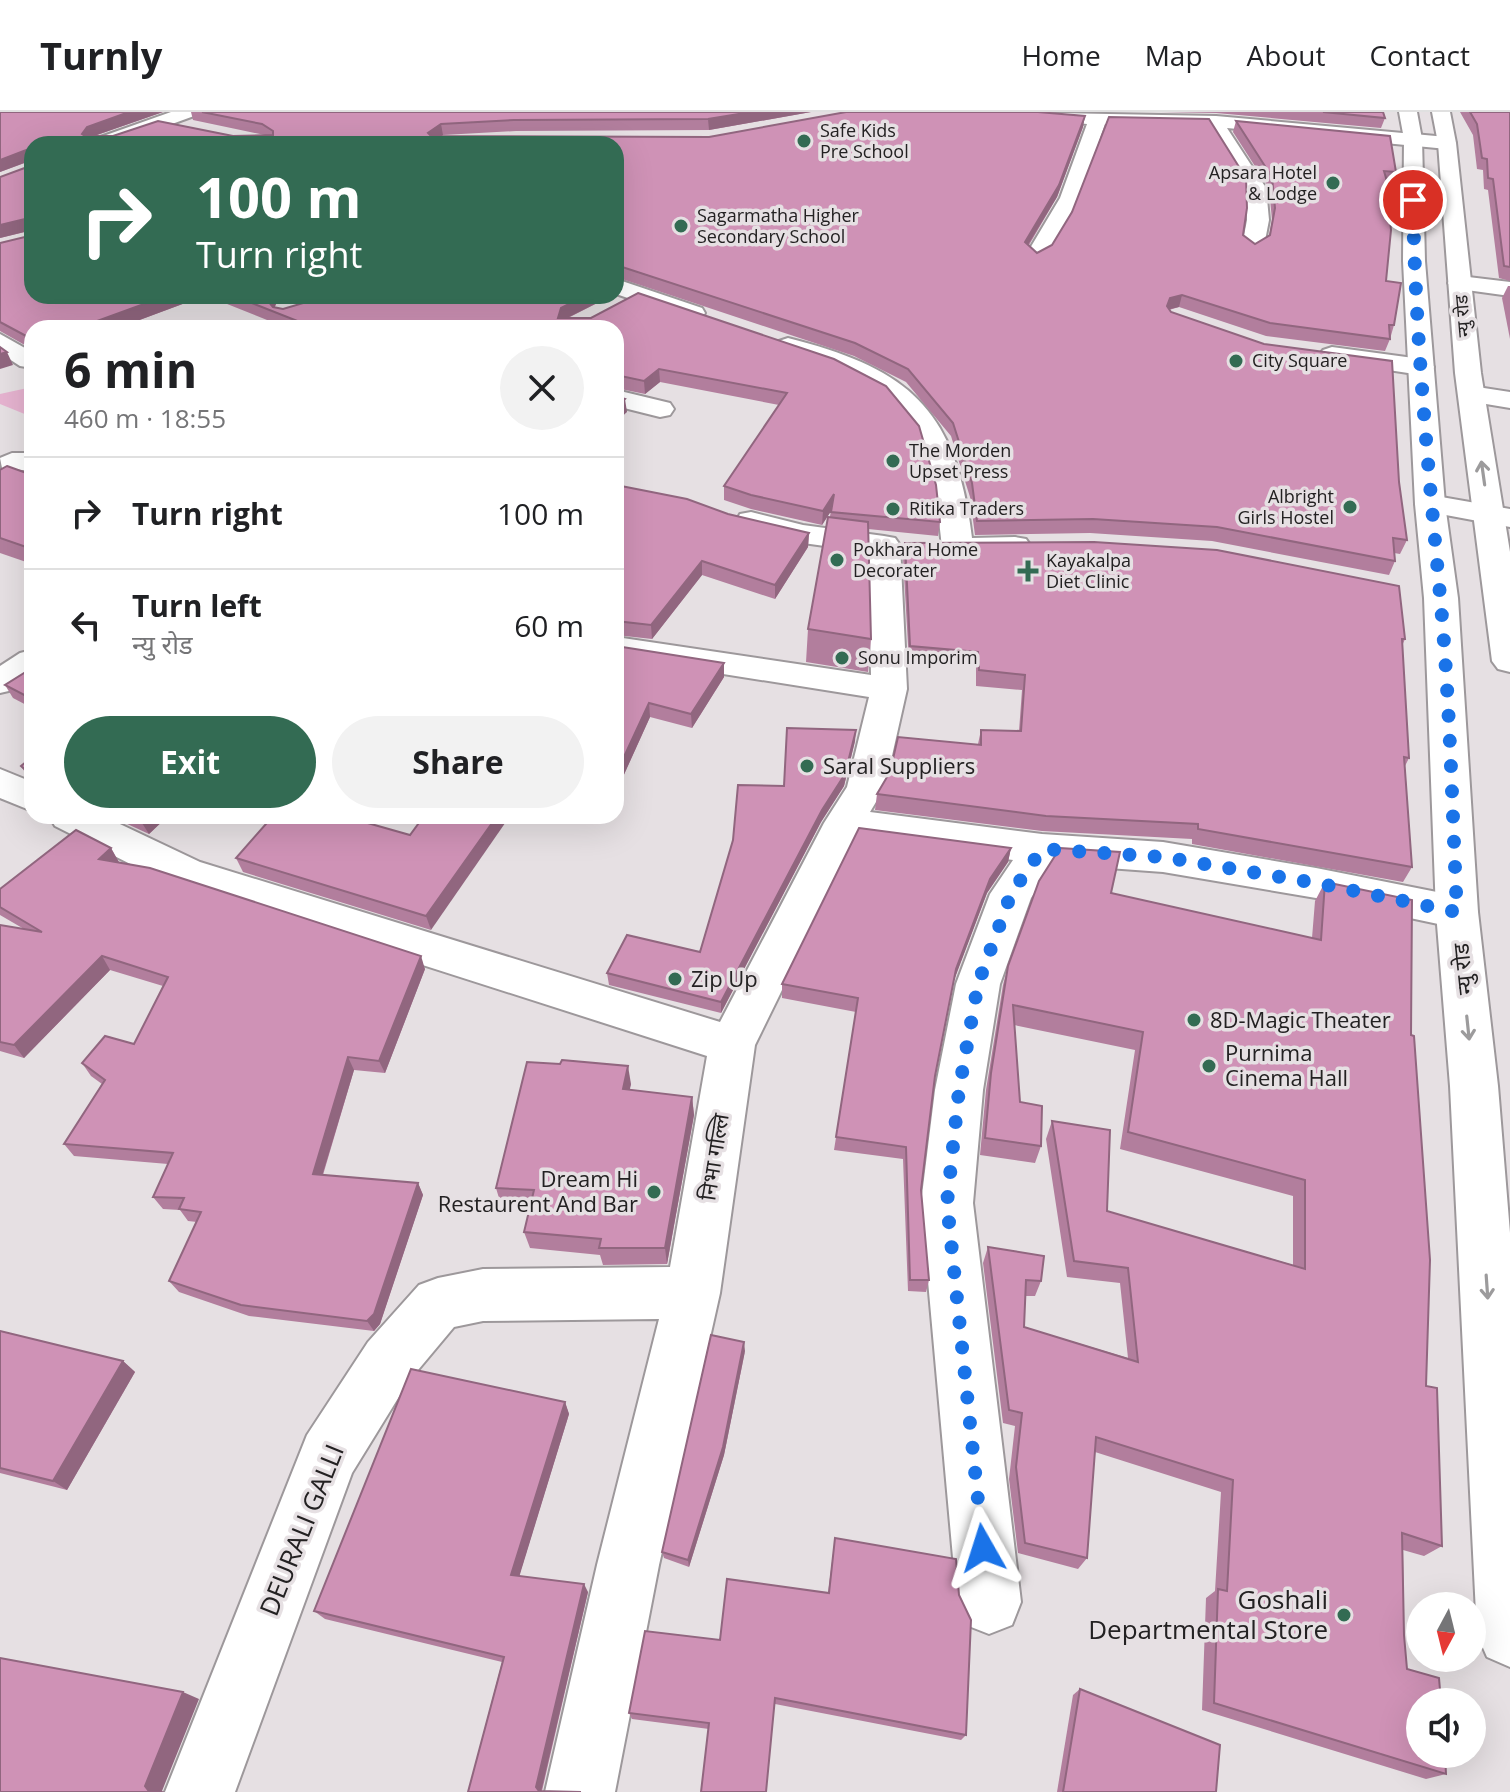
<!DOCTYPE html>
<meta charset="utf-8">
<style>
body{margin:0;font-family:"Open Sans","Noto Sans Devanagari",sans-serif;background:#f2f2f2;color:#202124;height:100vh;display:flex;flex-direction:column;font-size:30px;white-space:nowrap}
*{box-sizing:border-box;margin:0}
p{font-size:26px;color:#757577}
.icon{flex:none;width:44px;height:44px;fill:none;stroke:currentColor;stroke-width:2;stroke-linecap:round;stroke-linejoin:round}
.map{position:relative;flex:1;overflow:hidden}
.details{position:absolute;left:24px;top:208px;width:600px;height:504px;display:flex;flex-direction:column;background:#fff;border-radius:24px;box-shadow:0 8px 32px #0002}
.details>*{flex:none}
.top-card{position:absolute;left:24px;top:24px;width:600px;height:168px;border-radius:24px;box-shadow:0 8px 32px #0002;background:#336b53;color:#fff;overflow:hidden}
.needle{width:52px;rotate:187deg}
.fabs{position:absolute;left:1406px;top:1480px;display:grid;gap:16px}
.fabs a{display:grid;place-items:center;width:80px;height:80px;border-radius:50%;background:#fff;box-shadow:0 8px 32px #0002;font-size:40px}
.pin{position:absolute;display:grid;place-items:center;width:68px;height:68px;color:#fff;margin:-34px;border:4px solid #fff;border-radius:50%;box-shadow:0 2px 8px #0007}
.me{position:absolute;width:88px;margin:-44px;rotate:354deg;stroke-linejoin:round;filter:drop-shadow(0 0 6px #0008)}
.turn{display:flex;align-items:center;gap:28px;height:168px;padding:0 40px;font-size:36px}
.turn .icon{width:104px;height:104px;stroke-width:2.5}
.turn b{display:block;font-size:56px;line-height:68px}
.round{display:grid;place-items:center;flex:none;width:84px;height:84px;border-radius:42px;background:#f2f2f2}
.headline{display:flex;align-items:center;justify-content:space-between;height:136px;padding:0 40px}
h1{font-size:48px;font-weight:700;line-height:60px}
.cta{display:flex;gap:16px;margin-top:auto;padding:16px 40px}
.cta a{flex:1;height:92px;border-radius:48px;background:#336b53;color:#fff;font-size:32px;font-weight:700;line-height:92px;text-align:center}
.cta a+a{background:#f2f2f2;color:#202124}
ul{padding:0;list-style:none}
li{display:flex;align-items:center;gap:24px;height:112px;padding:0 40px;border-top:2px solid #e0e0e0}
li div{flex:1}
li b{display:block;font-size:30px}
li em{font-style:normal}
header{display:flex;align-items:center;gap:48px;box-sizing:border-box;height:112px;padding:0 40px;background:#fff;border-bottom:2px solid #e0e0e0}
header strong{font-size:38px}
nav{display:flex;gap:44px;margin-inline-start:auto;font-size:28px}
.map>svg:first-child{display:block}
.green{fill:#e6b3d0}
.lines{fill:none;stroke-linecap:round;stroke-linejoin:round}
.minor-casing{stroke:#9d989b;stroke-width:4}
.major-casing{stroke:#9d989b;stroke-width:4}
.minor{fill:#fff;fill-rule:evenodd}
.major{fill:#fff;fill-rule:evenodd}
.wall{fill:#b27e9d}
.shaded-wall{fill:#91667f}
.building{fill:#cf92b6;stroke:#91667f;stroke-width:2}
.oneway{stroke:#9c9b9c}
.route{stroke:#1a73e8;stroke-width:14;stroke-dasharray:0 25.2}
.poi-dot{fill:#336b53;stroke:#e6e0e3;stroke-width:3}
.labels{text-anchor:middle;stroke-width:7;stroke-linejoin:round;paint-order:stroke}
.far-poi-label{font-size:18px;fill:#232122;stroke:#e6e0e3;text-anchor:start}
.far-street-label{font-size:18px;fill:#232122;stroke:#e6e0e3}
.poi-label{font-size:22px;fill:#232122;stroke:#e6e0e3;text-anchor:start}
.street-label{font-size:22px;fill:#232122;stroke:#e6e0e3}
.near-street-label{font-size:26px;fill:#232122;stroke:#e6e0e3}
.near-poi-label{font-size:26px;fill:#232122;stroke:#e6e0e3;text-anchor:end}
</style>
<header>
<strong>Turnly</strong>
<nav><a>Home</a><a>Map</a><a>About</a><a>Contact</a></nav>
</header>
<div class="map">
<svg width="1510" height="1680" viewBox="0 0 1510 1680">
<rect width="100%" height="100%" fill="#e6e0e3"/>
<path class="green" d="M32,275V305L0,292V282Z"/>
<g class="lines">
<defs>
<g id="minor">
<path d="M996,0L1216,4L1447,25L1456,31L1447,37L1227,16L1266,76L1269,108L1264,134L1253,141L1242,134L1247,108L1246,76L1208,15L1105,12C1095,39 1064,143 1037,150L1026,143L1060,86L1087,12L999,4Z"/>
<path d="M1460,164L1510,170V184L1452,176L1448,171L1452,166Z"/>
<path d="M0,222L32,240V256L20,254L0,241Z"/>
<path d="M1332,235L1421,247L1430,250L1434,255L1430,260L1421,263L1323,248L1319,243L1323,238Z"/>
<path d="M1471,274L1510,280V296L1462,288L1458,282L1462,276Z"/>
<path d="M616,278L670,291L674,297L670,303L660,305L616,294Z"/>
<path d="M12,341H32V359L2,356L0,346Z"/>
<path d="M1430,383L1510,397V415L1419,398L1415,392L1419,386Z"/>
<path d="M751,400L803,413L884,424L895,426L900,433L907,577L885,675L870,700L1042,722L1163,730L1316,756L1457,784L1472,789L1478,800L1472,811L1457,816L1316,786L1163,760L1053,752L1031,786L1000,872L983,978L973,1091L1021,1490L1012,1513L989,1522L966,1513L957,1490L921,1091L935,978L956,872L990,782L1013,748L856,727L755,933L720,1181L659,1453L615,1680H545L597,1453L659,1207L483,1209L454,1215L408,1270L352,1361L235,1680H165L307,1323L368,1230L419,1173L438,1166L483,1157L670,1155L707,944L170,772L55,714L49,704H103L200,750L720,910L824,711L847,675L869,585L616,545V525L871,563L868,440L803,431L740,416L736,409L740,402Z"/>
<path d="M32,538V565L13,578L0,581V554L20,541Z"/>
<path d="M0,657L32,670V699L0,686Z"/>
</g>
<g id="major">
<path d="M171,0H197L194,4L117,32H89L92,28Z"/>
<path d="M1399,0H1417L1422,27L1425,149L1445,392L1458,486L1478,800L1498,974L1510,1121V1555L1487,1545L1477,1522L1450,974L1436,800L1424,486L1415,392L1403,149L1404,27Z"/>
<path d="M1432,0H1450L1456,31L1481,261L1510,440V560L1498,557L1492,549L1455,261L1438,31Z"/>
<path d="M616,167L702,196L705,201L702,206L693,208L616,182Z"/>
<path d="M788,226C911,257 956,298 972,426L1015,425L1026,427L1031,434L1026,441L958,445L947,443L942,436C929,303 905,278 779,239L775,234L779,229Z"/>
</g>
</defs>
<use href="#minor" class="minor-casing"/>
<use href="#major" class="major-casing"/>
<use href="#minor" class="minor"/>
<use href="#major" class="major"/>
</g>
<g class="wall">
<path d="M0,0H163L94,24L265,23L193,8L191,0H811L709,18L516,19L443,23L441,24L709,25L1083,15L1057,85L1029,133L1037,141L1243,123L1255,132L1269,124L1272,108L1269,76L1233,20L1236,9L1396,60L1392,71H1387L1390,80L1388,85L1386,169L1394,213L1390,227L1385,239L1266,224L1179,195L1169,198L1399,370L1407,428L1400,442L1394,441L1395,449L1389,463L1212,429L1090,421L975,423L970,385L951,324L906,270L854,244L616,165V32H32L204,184L118,216H32V240L30,236L0,219V131L29,124V119L0,126L30,54V49L0,60Z"/>
<path d="M1161,0H1383L1385,6L1381,16L1216,1Z"/>
<path d="M1460,0H1510V169L1499,166L1488,78L1484,77L1483,58L1477,57L1473,23Z"/>
<path d="M1508,174H1510V227L1502,186Z"/>
<path d="M207,184H302L276,192L274,196L283,197L327,184H611L568,206L834,247L940,410L938,424L868,417L871,527L868,560L806,550L808,517L831,399L822,413L751,397L724,388V374L779,293L660,270L645,282L616,276V216H287Z"/>
<path d="M0,358L32,363V452L0,441Z"/>
<path d="M616,373L728,402L809,421L808,435L775,487L702,463L652,527L616,523Z"/>
<path d="M905,431L1405,527L1402,534L1409,646L1405,654L1412,755L1403,770L1192,732V727L1042,719L875,698L877,682L978,632L981,618L1019,619L1022,578L976,574V555L909,550L903,446Z"/>
<path d="M616,534L724,551V565L692,616L650,605L617,678Z"/>
<path d="M32,556V596L13,586L5,573Z"/>
<path d="M855,629L844,674L821,710L721,901L609,873L607,861L700,840L784,674Z"/>
<path d="M32,645V668L28,665L21,654Z"/>
<path d="M110,704H168L149,722Z"/>
<path d="M410,723L431,818L243,760L236,746Z"/>
<path d="M111,736L118,750L425,857L385,961L354,958L323,1063L418,1071L423,1083L380,1212L374,1219L249,1204L179,1180L169,1169L197,1110L188,1109L180,1098L163,1097L153,1085L168,1052L74,1044L64,1032L102,972L91,964L82,951L134,932L163,874L110,858L24,946L0,939V813L24,817L0,803V777Z"/>
<path d="M1011,736L1008,750L987,781L953,870L935,964L921,1078L929,1168L926,1180L908,1179L903,1047L834,1038L856,900L782,886V872Z"/>
<path d="M1325,770L1411,923L1426,1274L1442,1434L1424,1444L1403,1438L1404,1523L1407,1557L1446,1662L1426,1667L1202,1598L1206,1486L1215,1479L1221,1380L1095,1340L1087,1446L1078,1457L1018,1441L1009,1367L1015,1314L1003,1311L983,1151L988,1135L1041,1169L1035,1184H1025L1024,1215L1128,1246L1120,1171L1067,1165L1046,1027L1052,1009L1107,1099L1293,1153V1084L1120,1037L1135,938L1014,913L1020,990L1041,1034L1035,1051L980,1043L986,978L1003,873L1008,854L1111,781L1312,826L1315,789Z"/>
<path d="M631,972L629,978L692,985L694,1003L667,1152L603,1153L600,1143L530,1136L524,1120L530,1095L501,1093L496,1076Z"/>
<path d="M0,1219L123,1249L135,1260L67,1378L0,1361Z"/>
<path d="M745,1239L724,1343L689,1455L664,1446L662,1440Z"/>
<path d="M565,1290L569,1302L519,1464L588,1480L542,1679L468,1680L502,1550L325,1507L314,1499Z"/>
<path d="M835,1426L966,1623L961,1628L775,1592L709,1617L632,1607L629,1601L720,1528L828,1481Z"/>
<path d="M1080,1577L1216,1680H1057L1073,1583Z"/>
</g>
<g class="shaded-wall">
<path d="M129,0H163L91,25L86,32L82,22L87,15Z"/>
<path d="M751,0H811L709,18L708,7Z"/>
<path d="M1085,4L1083,15L1057,85L1023,141L1025,130Z"/>
<path d="M441,12L443,23L430,32L428,21Z"/>
<path d="M29,37L32,48L0,60V48Z"/>
<path d="M29,106L32,118L0,126V113Z"/>
<path d="M1182,183L1179,195L1166,198L1163,207L1170,186Z"/>
<path d="M166,184H204L118,216H78Z"/>
<path d="M270,184H302L276,192L273,199L268,189Z"/>
<path d="M585,184H611L563,208L558,206L561,196Z"/>
<path d="M7,240L13,253L0,257V242Z"/>
<path d="M659,257L660,270L645,282L644,269Z"/>
<path d="M625,287L627,300L616,310V296Z"/>
<path d="M834,382L833,396L822,413L823,399Z"/>
<path d="M809,421L808,435L775,487V473Z"/>
<path d="M702,449V463L652,527L651,513Z"/>
<path d="M724,551V565L692,616L691,602Z"/>
<path d="M649,591L650,605L617,678L616,662Z"/>
<path d="M856,618L855,629L844,674L821,710L721,901V890L822,698Z"/>
<path d="M150,704H168L149,722L142,711Z"/>
<path d="M497,704H510L431,818L426,804Z"/>
<path d="M111,736L119,750L107,760L99,747Z"/>
<path d="M1011,736L1008,750L987,781L953,871L956,857L990,767Z"/>
<path d="M102,844L110,858L24,946L14,933Z"/>
<path d="M421,844L425,857L385,961L379,949Z"/>
<path d="M348,945L354,958L319,1074L313,1062Z"/>
<path d="M628,954L631,972L626,995L623,977Z"/>
<path d="M692,985L694,1003L667,1152L665,1136Z"/>
<path d="M418,1071L423,1083L380,1212L374,1219L367,1209Z"/>
<path d="M744,1230L745,1239L724,1343L689,1455L688,1448Z"/>
<path d="M123,1249L135,1260L67,1378L53,1369Z"/>
<path d="M565,1290L569,1302L517,1472L511,1463Z"/>
<path d="M584,1472L588,1480L541,1680L536,1675Z"/>
<path d="M183,1580L199,1587L162,1679L165,1680H154L148,1678L145,1674Z"/>
</g>
<g class="building">
<path d="M0,0H129L87,15L82,22L85,24H113L158,9L233,24L273,23V19L262,12L202,0H751L708,7L514,8L441,12L428,21L431,24L709,25L846,0H1038L1085,4L1059,73L1025,130L1037,141L1052,133L1072,100L1109,5L1209,7L1246,66L1247,96L1243,123L1255,132L1270,123L1275,96L1272,65L1236,9L1390,24L1396,60L1384,59L1390,80L1387,79L1391,118L1386,169L1401,171L1394,213H1389L1390,227L1270,211L1182,183L1170,186L1167,194L1171,200L1264,232L1392,249L1399,370L1407,428L1393,426L1395,449L1217,415L1093,407L977,409L972,371L953,311L908,257L855,231L616,153V32H32V184H166L78,216H32V233L29,234L28,225L0,210V131L29,124V106L0,113V65L30,54L29,37L0,48Z"/>
<path d="M1323,0H1383L1385,6Z"/>
<path d="M1470,0H1510V155L1504,154L1493,67L1488,66L1487,47L1482,46L1477,12Z"/>
<path d="M638,181L834,247L886,274L919,314L936,373L940,410L831,400L834,382L823,399L751,383L724,374L787,281L659,257L644,269L616,263V216H315L234,184H270L268,189L273,195L283,197L327,184H585L561,196L558,206H591Z"/>
<path d="M0,235L7,240L0,242Z"/>
<path d="M616,284L625,287L616,296Z"/>
<path d="M7,354L32,363V437L0,426V358Z"/>
<path d="M616,373L687,387L728,402L809,421L775,473L702,449L651,513L616,509Z"/>
<path d="M828,405L868,410L871,527L808,517Z"/>
<path d="M1094,430L1217,438L1399,474L1405,527H1402L1409,646L1404,645L1412,755L1198,717V712L1046,704L877,682L890,660L898,625L981,633V618L1021,619L1025,563L979,558L978,540L910,534L905,431Z"/>
<path d="M616,534L724,551L691,602L649,591L616,662Z"/>
<path d="M32,556V587L5,573Z"/>
<path d="M787,616L856,618L845,662L822,698L721,890L607,861L627,823L700,840L733,728L738,673L784,674Z"/>
<path d="M32,645V661L28,660L21,654Z"/>
<path d="M128,704H150L142,711Z"/>
<path d="M273,704H343L410,723L424,704H497L426,804L236,746Z"/>
<path d="M859,716L1011,736L990,767L956,857L935,964L921,1078L929,1168H910L906,1035L836,1025L858,886L782,872Z"/>
<path d="M76,718L111,736L99,747L150,756L421,844L379,949L348,945L313,1062L418,1071L374,1202L367,1209L241,1193L169,1169L201,1100L179,1097L184,1086L153,1085L173,1041L64,1032L105,968L82,951L105,924L134,932L168,865L102,844L14,933L0,930V813L42,820L0,795V777Z"/>
<path d="M1060,736L1120,740L1111,781L1321,828L1325,770L1412,788L1411,923L1414,924L1430,1148L1426,1274L1437,1276L1442,1434L1402,1421L1404,1523L1407,1557L1439,1566L1441,1590H1420V1642H1445L1446,1662L1214,1591L1218,1477L1227,1479L1233,1368L1096,1325L1087,1446L1025,1431L1016,1355L1022,1301L1009,1298L988,1135L1044,1144L1041,1169L1026,1168L1024,1215L1138,1250L1128,1156L1074,1149L1052,1009L1110,1018L1107,1099L1305,1157V1068L1128,1020L1143,920L1013,893L1020,990L1042,994L1041,1034L985,1026L991,961L1008,854L1039,769Z"/>
<path d="M562,948L628,954L623,977L692,985L665,1136H599L601,1127L524,1120L534,1078L496,1076L527,950L560,952Z"/>
<path d="M0,1219L123,1249L53,1369L0,1356Z"/>
<path d="M711,1223L744,1230L723,1335L688,1448L662,1440Z"/>
<path d="M411,1257L565,1290L511,1463L584,1472L536,1675L539,1679L581,1680H468L504,1545L314,1499Z"/>
<path d="M835,1426L956,1447L959,1483L971,1508L966,1623L775,1586L766,1680H701L709,1611L629,1601L645,1519L720,1528L727,1467L829,1481Z"/>
<path d="M0,1546L183,1580L145,1674L148,1678H159V1680H0Z"/>
<path d="M1080,1577L1220,1633L1216,1680H1063Z"/>
</g>
<defs><path id="oneway-shaft" d="M-6 0H5M1.5-3L5.5 0L1.5 3" fill="none" stroke-width="1.6" stroke-linecap="round" stroke-linejoin="round" transform="scale(2)"/></defs>
<g class="oneway">
<use href="#oneway-shaft" transform="translate(1483 361) rotate(-98)"/>
<use href="#oneway-shaft" transform="translate(1468 916) rotate(84)"/>
<use href="#oneway-shaft" transform="translate(1487 1175) rotate(86)"/>
</g>
<g class="lines">
<path class="route" d="M983,1436L947,1091L959,978L978,872L1011,782L1042,737L1163,745L1316,771L1457,800C1452,695 1450,588 1440,483C1428,352 1415,220 1413,88"/>
</g>
<g class="poi-dot">
<circle cx="804" cy="29" r="8"/>
<circle cx="1333" cy="71" r="8"/>
<circle cx="681" cy="114" r="8"/>
<circle cx="1236" cy="249" r="8"/>
<circle cx="893" cy="349" r="8"/>
<circle cx="1350" cy="395" r="8"/>
<circle cx="893" cy="397" r="8"/>
<circle cx="837" cy="448" r="8"/>
<path d="M1024 447h8v8h8v8h-8v8h-8v-8h-8v-8h8z"/>
<circle cx="842" cy="546" r="8"/>
<circle cx="807" cy="654" r="8"/>
<circle cx="675" cy="867" r="8"/>
<circle cx="1194" cy="908" r="8"/>
<circle cx="1209" cy="954" r="8"/>
<circle cx="654" cy="1080" r="8"/>
<circle cx="1344" cy="1503" r="8"/>
</g>
<g class="labels">
<g class="far-poi-label">
<text x="820" y="25">Safe Kids<tspan x="820" dy="21">Pre School</tspan></text>
<text x="1317" y="67" text-anchor="end">Apsara Hotel<tspan x="1317" dy="21">&amp; Lodge</tspan></text>
<text x="697" y="110">Sagarmatha Higher<tspan x="697" dy="21">Secondary School</tspan></text>
<text x="1252" y="255">City Square</text>
<text x="909" y="345">The Morden<tspan x="909" dy="21">Upset Press</tspan></text>
<text x="1334" y="391" text-anchor="end">Albright<tspan x="1334" dy="21">Girls Hostel</tspan></text>
<text x="909" y="403">Ritika Traders</text>
<text x="853" y="444">Pokhara Home<tspan x="853" dy="21">Decorater</tspan></text>
<text x="1046" y="455">Kayakalpa<tspan x="1046" dy="21">Diet Clinic</tspan></text>
<text x="858" y="552">Sonu Imporim</text>
</g>
<g class="far-street-label">
<text transform="translate(1463 204) rotate(-95)" y="6">न्यु रोड</text>
</g>
<g class="poi-label">
<text x="823" y="662">Saral Suppliers</text>
<text x="691" y="875">Zip Up</text>
<text x="1210" y="916">8D-Magic Theater</text>
<text x="1225" y="949">Purnima<tspan x="1225" dy="25">Cinema Hall</tspan></text>
<text x="638" y="1075" text-anchor="end">Dream Hi<tspan x="638" dy="25">Restaurent And Bar</tspan></text>
</g>
<g class="street-label">
<text transform="translate(1463 857) rotate(-96)" y="8">न्यु रोड</text>
<text transform="translate(714 1045) rotate(-81)" y="8">निभा गल्लि</text>
</g>
<g class="near-street-label">
<text transform="translate(302 1418) rotate(-68)" y="9">DEURALI GALLI</text>
</g>
<g class="near-poi-label">
<text x="1328" y="1497">Goshali<tspan x="1328" dy="30">Departmental Store</tspan></text>
</g>
</g>
</svg>
<div class="fabs">
<a><svg class="needle" viewBox="-14 -14 28 28"><path d="M0-13l5 13h-10z" fill="#e53935"/><path d="M0 13l5-13h-10z" fill="#757577"/></svg></a>
<a><svg class="icon" aria-label="sound" viewBox="0 0 24 24"><path d="M4 9h4l5-4v14l-5-4H4zM17 9q2 3 0 6"/></svg></a>
</div>
<div class="pin" style="left:1413px;top:88px;background:#d93025"><svg class="icon" aria-label="arrive" viewBox="0 0 24 24"><path d="M6 21V4h12l-3 4 3 4H6"/></svg></div>
<svg class="me" style="left:983px;top:1436px" viewBox="-20 -20 40 40"><path d="M0-17L14 15 0 8-14 15z" fill="#1a73e8" stroke="#fff" stroke-width="4"/></svg>
<div class="top-card">
<div class="turn"><svg class="icon" aria-label="right" viewBox="0 0 24 24"><path d="M7 20v-9h11M14 6l5 5-5 5"/></svg><div><b>100 m</b>Turn right</div></div>
</div>
<section class="details">
<div class="headline"><div><h1>6 min</h1><p>460 m · 18:55</p></div><a class="round"><svg class="icon" aria-label="close" viewBox="0 0 24 24"><path d="M6 6l12 12M18 6L6 18"/></svg></a></div>
<ul>
<li><svg class="icon" aria-label="right" viewBox="0 0 24 24"><path d="M7 20v-9h11M14 6l5 5-5 5"/></svg><div><b>Turn right</b></div><em>100 m</em></li>
<li><svg class="icon" aria-label="left" viewBox="0 0 24 24"><path d="M17 20v-9H6M10 6l-5 5 5 5"/></svg><div><b>Turn left</b><p>न्यु रोड</p></div><em>60 m</em></li>
</ul>
<div class="cta"><a>Exit</a><a>Share</a></div>
</section>
</div>
